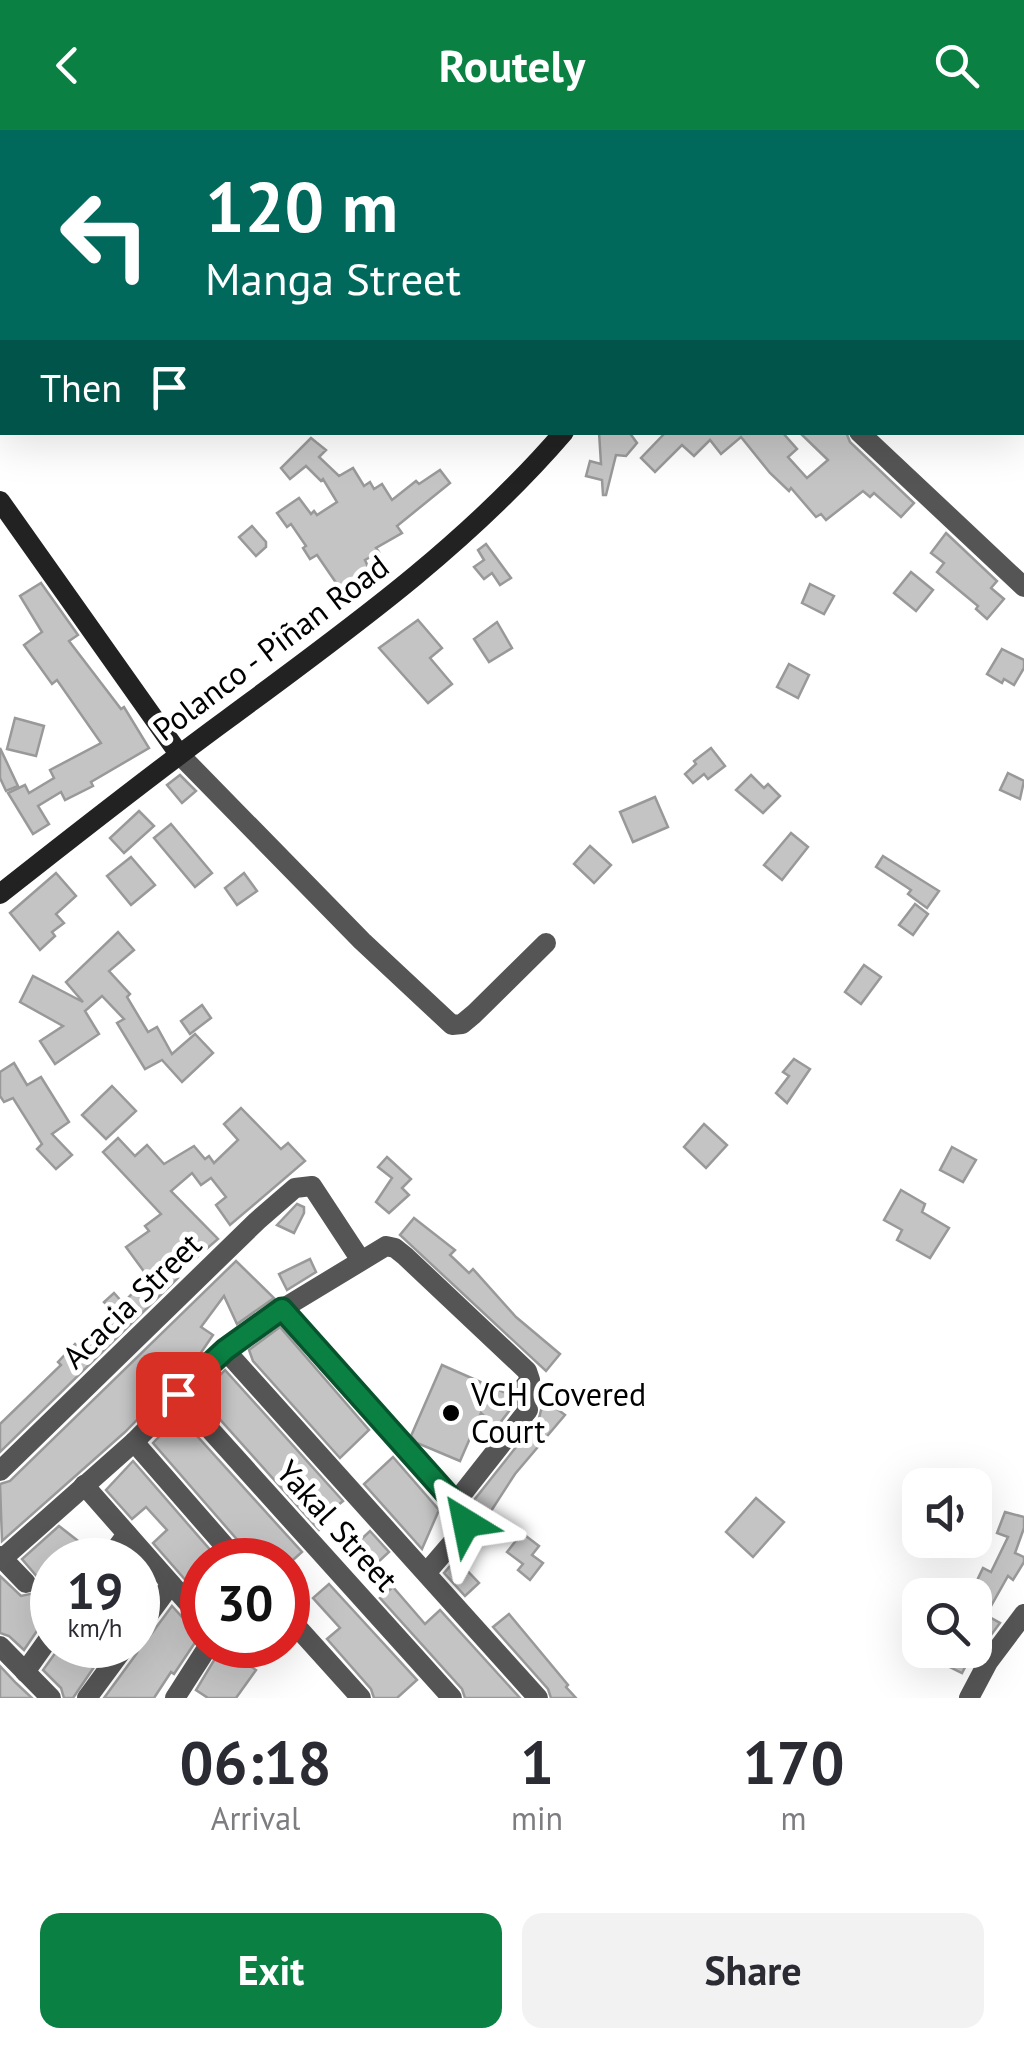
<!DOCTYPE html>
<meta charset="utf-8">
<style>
body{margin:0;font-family:"PT Sans",sans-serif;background:#f2f2f3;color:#2b2b33;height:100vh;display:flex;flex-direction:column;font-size:38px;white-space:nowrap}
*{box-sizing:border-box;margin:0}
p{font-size:32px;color:#7c7c81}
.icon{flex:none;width:55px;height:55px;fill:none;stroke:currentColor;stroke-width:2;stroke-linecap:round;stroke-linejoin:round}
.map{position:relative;height:1568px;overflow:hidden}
.details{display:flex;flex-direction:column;background:#fff;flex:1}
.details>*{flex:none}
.hud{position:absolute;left:0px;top:0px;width:1025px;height:305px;box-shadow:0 10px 40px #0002;background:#00695c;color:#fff;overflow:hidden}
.fabs{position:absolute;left:902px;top:1338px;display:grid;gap:20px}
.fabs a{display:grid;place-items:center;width:90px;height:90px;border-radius:20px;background:#fff;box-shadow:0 10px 40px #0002;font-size:50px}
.speed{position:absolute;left:30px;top:1408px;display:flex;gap:20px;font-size:50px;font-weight:700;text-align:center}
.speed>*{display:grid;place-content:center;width:130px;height:130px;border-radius:50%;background:#fff;box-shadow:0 10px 40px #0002;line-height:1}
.speed small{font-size:25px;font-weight:400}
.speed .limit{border:15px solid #d22;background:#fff;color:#111}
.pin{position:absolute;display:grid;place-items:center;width:85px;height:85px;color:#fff;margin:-42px;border-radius:20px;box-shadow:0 5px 15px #0006}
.me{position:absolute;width:110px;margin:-55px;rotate:325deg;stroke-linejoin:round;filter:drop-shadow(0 0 8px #0008)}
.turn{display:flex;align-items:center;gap:35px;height:210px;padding:0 40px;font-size:45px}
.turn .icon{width:130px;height:130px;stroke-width:2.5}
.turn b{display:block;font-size:70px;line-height:85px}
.then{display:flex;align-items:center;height:95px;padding:0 40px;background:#0003;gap:20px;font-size:38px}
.eta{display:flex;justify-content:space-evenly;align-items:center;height:170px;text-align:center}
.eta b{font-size:60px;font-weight:600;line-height:70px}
.primary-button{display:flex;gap:20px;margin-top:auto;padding:20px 40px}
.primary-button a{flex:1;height:115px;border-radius:20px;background:#0b8043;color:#fff;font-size:40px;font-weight:600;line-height:115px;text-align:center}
.primary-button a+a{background:#f2f2f3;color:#2b2b33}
header{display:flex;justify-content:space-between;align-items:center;height:130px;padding:0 40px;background:#0b8043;color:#fff;font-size:45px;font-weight:600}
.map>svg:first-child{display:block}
.building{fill:#c4c4c4;stroke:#999;stroke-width:2.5}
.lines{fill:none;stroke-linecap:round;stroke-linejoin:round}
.street{stroke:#555;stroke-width:20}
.secondary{stroke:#222;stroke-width:20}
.route-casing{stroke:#07532c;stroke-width:25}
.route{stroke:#0b8043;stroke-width:18}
.poi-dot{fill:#000;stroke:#fff;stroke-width:4}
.labels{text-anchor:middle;stroke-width:10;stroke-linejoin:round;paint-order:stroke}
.street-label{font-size:32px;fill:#000;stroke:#fff}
.poi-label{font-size:32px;fill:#000;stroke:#fff;text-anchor:start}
</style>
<header><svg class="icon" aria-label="back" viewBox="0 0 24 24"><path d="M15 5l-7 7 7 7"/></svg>Routely<svg class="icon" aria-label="search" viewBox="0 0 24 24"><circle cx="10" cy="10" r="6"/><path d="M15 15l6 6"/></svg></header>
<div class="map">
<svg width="1024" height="1568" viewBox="0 0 1024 1568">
<rect width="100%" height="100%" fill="#fff"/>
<g class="building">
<path d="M599,302H629L637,313L626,326L616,325L606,365H603L602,350L586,346L590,331L601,334Z"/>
<path d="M666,302H782L797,319L788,327L807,348L828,330L799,302H846L850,312L914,373L901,387L874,363L870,367L863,361L826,390L821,384L816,387L791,358L789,361L770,343L741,307L721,324L710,310L694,326L682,315L655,342L641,328Z"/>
<path d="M311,308L326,320L319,327L339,346L353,338L364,356L370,352L374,359L382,354L392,370L416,351L419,354L440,340L450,353L397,396L402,403L376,418L379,422L365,430L369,439L364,441L374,452L362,465L350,451L339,457L317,425L310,429L303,418L306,416L291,394L287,397L277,383L299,368L311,384L314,381L317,385L337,372L323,349L321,351L306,336L290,349L281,338Z"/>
<path d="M252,396L266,412V417L256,426L239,407Z"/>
<path d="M946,403L997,451L991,458L1004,469L987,489L976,479L978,476L937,442L944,433L931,423Z"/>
<path d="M486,414L511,448L500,455L492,443L484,449L474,437L484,430L478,420Z"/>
<path d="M911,442L933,460L916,481L894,463Z"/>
<path d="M41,453L78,505L69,511L121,579L124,577L149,618L91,652L93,656L65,670L61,662L38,676L49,694L33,704L8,663L25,655L29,663L54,648L50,640L101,613L57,550L52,554L24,515L42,502L20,466Z"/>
<path d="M810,454L834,466L824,484L802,473Z"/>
<path d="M418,490L442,518L430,528L452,554L428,573L379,518Z"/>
<path d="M497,492L512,518L489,532L474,509Z"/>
<path d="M1002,519L1024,530V538L1014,555L1004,549L1002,553L987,544Z"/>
<path d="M789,534L809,545L798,568L777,557Z"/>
<path d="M15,588L44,596L36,626L7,619Z"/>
<path d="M0,618L18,656L6,661L0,648Z"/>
<path d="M711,618L725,636L708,649L704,644L693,653L685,644L696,634L694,631Z"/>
<path d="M1008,643L1024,651L1020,669L1000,660Z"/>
<path d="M180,645L196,661L182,673L167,655Z"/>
<path d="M751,645L764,658L768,654L780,666L763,683L736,660Z"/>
<path d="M655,667L668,697L633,712L620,682Z"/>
<path d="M139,681L154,696L124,723L110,708Z"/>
<path d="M171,694L212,743L195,757L154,708Z"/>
<path d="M791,703L808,717L782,750L764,735Z"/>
<path d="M590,716L611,735L594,753L574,734Z"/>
<path d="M883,726L939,761L927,778L908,764L911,760L876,737Z"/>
<path d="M131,727L155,755L131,775L107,746Z"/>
<path d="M56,743L76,766L56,784L64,793L52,802L55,806L40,820L10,783Z"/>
<path d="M244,743L257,761L237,775L225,758Z"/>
<path d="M915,774L928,784L913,805L899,795Z"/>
<path d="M118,802L134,820L109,841L130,864L127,867L148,902L157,897L172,924L195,904L213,923L182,952L162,930L145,939L117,893L124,889L102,866L85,881L99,904L55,934L40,911L63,896L20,872L33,846L83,872L66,852Z"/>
<path d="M864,835L881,847L861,874L845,862Z"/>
<path d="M202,875L211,888L190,904L181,891Z"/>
<path d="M794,929L810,939L787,973L776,963L789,946L783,942Z"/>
<path d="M14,933L27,955L41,947L69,992L52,1004L72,1025L56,1039L37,1019L42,1014L13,968L4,972L0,966V942Z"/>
<path d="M112,956L136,981L106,1009L82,985Z"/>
<path d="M241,978L281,1019L288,1013L305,1031L230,1095L216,1075L226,1067L211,1048L201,1055L192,1043L171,1061L218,1109L175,1146L178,1148L0,1322V1294L61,1235L58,1232L75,1214L78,1217L113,1182L104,1172L114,1163L123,1173L148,1147L126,1117L149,1101L145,1096L161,1084L103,1022L118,1008L135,1026L147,1015L164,1034L194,1016L205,1029L209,1026L214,1033L238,1010L224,994Z"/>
<path d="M704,994L727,1015L706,1038L684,1017Z"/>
<path d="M952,1017L976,1030L963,1052L940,1040Z"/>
<path d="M387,1027L411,1049L402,1058L409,1065L389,1083L376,1072L392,1048L378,1037Z"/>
<path d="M901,1060L925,1074L922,1082L949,1098L930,1128L897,1110L902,1100L884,1090Z"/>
<path d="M297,1074L304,1077V1083L294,1103L277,1095Z"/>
<path d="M414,1088L455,1120L450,1125L469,1143L473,1139L516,1187L560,1224L546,1241L400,1105Z"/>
<path d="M310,1129L316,1142L287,1160L279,1144Z"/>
<path d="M236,1131L274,1168L237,1194L224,1166L201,1197L213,1205L198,1227L125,1302L2,1411L0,1354L10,1351Z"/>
<path d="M280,1197L369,1300L340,1328L253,1231L249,1220Z"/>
<path d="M442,1235L503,1262L506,1258L511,1263L513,1276L496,1298L481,1283L460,1331L417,1313L411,1306Z"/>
<path d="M225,1240L343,1371L326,1385L330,1389L319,1400L199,1266Z"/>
<path d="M544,1269L565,1285L515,1344L482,1395L471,1374L539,1288Z"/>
<path d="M179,1286L302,1422L293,1430H250L247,1421L153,1313Z"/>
<path d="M393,1327L439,1380L422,1419L364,1354Z"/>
<path d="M133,1331L219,1430H202V1469L153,1413L167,1400L146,1377L132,1389L106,1360Z"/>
<path d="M756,1368L784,1392L753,1427L726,1402Z"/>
<path d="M1005,1382L1024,1387V1398L1015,1423L1024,1427V1432L1013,1450L1008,1446L986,1485L1000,1493L988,1509L976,1504L975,1506V1465H970L983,1438L991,1442L1008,1407L997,1403Z"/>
<path d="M59,1396L96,1425L94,1430H52V1490L41,1495L24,1520L9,1506L0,1503V1446L21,1466L35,1463L39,1449L22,1429Z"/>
<path d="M370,1401L389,1422L375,1435L356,1414Z"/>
<path d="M522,1403L539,1416L532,1425L543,1433L530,1450L518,1440L523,1434L507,1422Z"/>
<path d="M456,1429L479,1453L465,1466L444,1443Z"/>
<path d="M138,1437L153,1455L138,1476Z"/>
<path d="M329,1454L417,1550L397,1568H374L371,1559L327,1509L340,1498L313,1468Z"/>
<path d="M393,1457L425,1494L440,1480L520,1568H465L462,1559L380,1468Z"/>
<path d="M172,1476L192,1498L202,1502L174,1544L171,1542L154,1568H104L137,1523L139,1512L149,1507Z"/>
<path d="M509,1484L568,1555L566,1557L576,1568H551L548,1559L493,1497Z"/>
<path d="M61,1515H109L73,1568H64L61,1558L43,1540Z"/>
<path d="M222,1517L256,1540L236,1568H208L196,1560Z"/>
<path d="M915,1520H974L962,1543Z"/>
<path d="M0,1536L16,1553L32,1568H0Z"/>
</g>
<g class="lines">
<g class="street">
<path d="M859,302L1024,457"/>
<path d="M179,624L362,811L452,895L462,894L474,884L546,813"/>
<path d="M282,1179L466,1389L464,1399L427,1442"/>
<path d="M225,1220L538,1568"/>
<path d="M178,1264L452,1568"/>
<path d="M134,1312L237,1430"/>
<path d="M0,1341L257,1091L295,1058L312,1056L360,1129"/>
<path d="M84,1355L202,1489"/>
<path d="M0,1426L26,1453"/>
<path d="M2,1429L134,1312L225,1220L282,1179L386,1116L395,1118L405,1126L527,1241L530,1250L524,1257L528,1280L455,1373"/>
<path d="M108,1430L127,1404"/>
<path d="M288,1487L361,1568"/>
<path d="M138,1499L171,1454"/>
<path d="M0,1516L51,1568"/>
<path d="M25,1542L52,1504"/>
<path d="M87,1568L126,1515"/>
<path d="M175,1568L209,1515"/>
<path d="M969,1568L988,1532L1024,1484"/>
</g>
<g class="secondary">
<path d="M802,2L804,0"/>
<path d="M0,371L179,624"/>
<path d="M0,764C76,704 151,645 229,588C348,500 467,415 564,302"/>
</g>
</g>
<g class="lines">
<defs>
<path id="route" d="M178,1264L225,1220L282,1179L455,1373L466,1393"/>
</defs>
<use href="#route" class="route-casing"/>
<use href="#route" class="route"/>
</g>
<circle class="poi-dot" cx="451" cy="1283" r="10"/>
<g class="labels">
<g class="street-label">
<text transform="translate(271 518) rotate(-37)" y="11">Polanco - Piñan Road</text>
<text transform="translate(132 1171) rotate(-44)" y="11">Acacia Street</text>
<text transform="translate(337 1396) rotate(48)" y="11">Yakal Street</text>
</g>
<g class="poi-label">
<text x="471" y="1276">VCH Covered<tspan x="471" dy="37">Court</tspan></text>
</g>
</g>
</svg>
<div class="fabs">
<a><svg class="icon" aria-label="sound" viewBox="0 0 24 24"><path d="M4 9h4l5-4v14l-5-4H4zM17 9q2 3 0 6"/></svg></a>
<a><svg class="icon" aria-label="search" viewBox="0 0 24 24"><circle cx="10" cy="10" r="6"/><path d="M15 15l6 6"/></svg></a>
</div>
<div class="speed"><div>19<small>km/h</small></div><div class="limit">30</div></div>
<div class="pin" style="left:178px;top:1264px;background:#d93025"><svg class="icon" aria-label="arrive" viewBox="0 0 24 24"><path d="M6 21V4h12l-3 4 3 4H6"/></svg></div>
<svg class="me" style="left:466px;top:1393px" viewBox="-20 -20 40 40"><path d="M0-17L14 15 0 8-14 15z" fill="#0b8043" stroke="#fff" stroke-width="4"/></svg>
<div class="hud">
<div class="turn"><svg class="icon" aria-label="left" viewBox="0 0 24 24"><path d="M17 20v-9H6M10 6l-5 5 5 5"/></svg><div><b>120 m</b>Manga Street</div></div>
<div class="then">Then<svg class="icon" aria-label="arrive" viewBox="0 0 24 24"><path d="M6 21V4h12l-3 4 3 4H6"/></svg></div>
</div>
</div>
<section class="details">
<div class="eta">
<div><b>06:18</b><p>Arrival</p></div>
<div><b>1</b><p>min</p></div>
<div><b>170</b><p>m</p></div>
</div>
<div class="primary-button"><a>Exit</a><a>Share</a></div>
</section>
